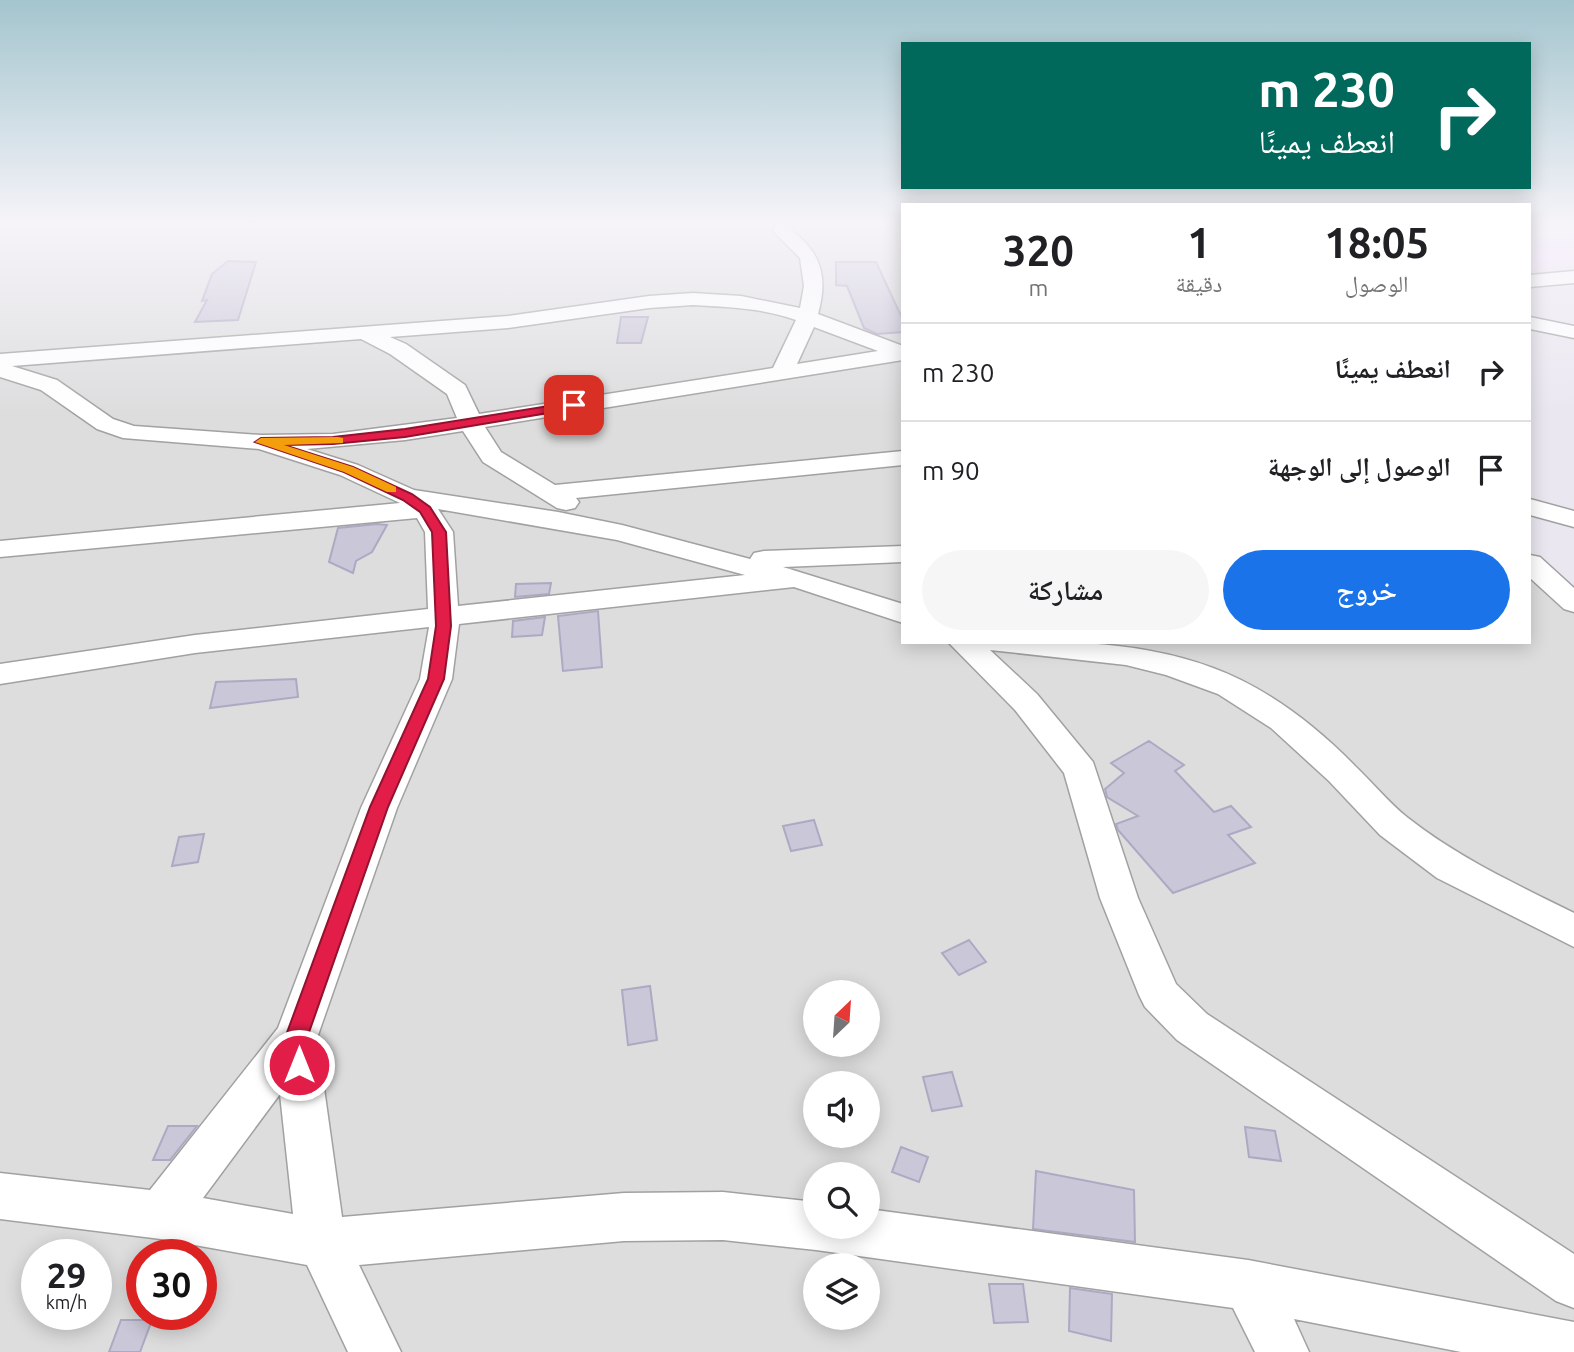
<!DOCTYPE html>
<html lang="ar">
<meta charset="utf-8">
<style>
body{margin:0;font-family:Ubuntu,"Noto Naskh Arabic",sans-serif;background:#f6f6f6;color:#202124;direction:rtl;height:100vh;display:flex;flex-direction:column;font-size:26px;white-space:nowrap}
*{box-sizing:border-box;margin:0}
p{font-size:23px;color:#757577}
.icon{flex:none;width:38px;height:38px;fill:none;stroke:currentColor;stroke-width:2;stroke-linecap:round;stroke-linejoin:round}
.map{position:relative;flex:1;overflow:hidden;direction:ltr}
.panel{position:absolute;left:901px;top:203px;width:630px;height:441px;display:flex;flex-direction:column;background:#fff;border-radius:0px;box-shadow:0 4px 18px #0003;direction:rtl}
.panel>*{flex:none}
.banner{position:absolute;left:901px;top:42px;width:630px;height:147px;border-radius:0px;box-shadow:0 4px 18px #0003;direction:rtl;background:#00695c;color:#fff;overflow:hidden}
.needle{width:46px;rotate:25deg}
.fabs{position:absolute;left:803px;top:980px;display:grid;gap:14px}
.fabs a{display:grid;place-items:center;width:77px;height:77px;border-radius:50%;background:#fff;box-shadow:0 4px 18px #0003;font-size:35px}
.speed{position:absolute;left:21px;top:1239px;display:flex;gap:14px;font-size:35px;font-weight:700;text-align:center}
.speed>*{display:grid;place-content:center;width:91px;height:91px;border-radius:50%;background:#fff;box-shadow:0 4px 18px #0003;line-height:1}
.speed small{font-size:18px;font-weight:400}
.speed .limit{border:10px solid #d22;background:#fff;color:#111}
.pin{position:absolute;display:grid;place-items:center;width:60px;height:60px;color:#fff;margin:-30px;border-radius:14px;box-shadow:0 4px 10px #0006}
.me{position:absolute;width:77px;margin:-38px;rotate:0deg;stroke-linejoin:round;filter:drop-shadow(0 0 5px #0008)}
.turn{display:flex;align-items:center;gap:24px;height:147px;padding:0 21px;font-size:32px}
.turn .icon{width:91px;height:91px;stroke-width:2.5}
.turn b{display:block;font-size:49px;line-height:60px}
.eta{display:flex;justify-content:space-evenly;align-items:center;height:119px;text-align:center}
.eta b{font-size:42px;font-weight:600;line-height:49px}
.primary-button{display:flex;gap:14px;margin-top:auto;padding:14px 21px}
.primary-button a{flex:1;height:80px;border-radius:42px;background:#1a73e8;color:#fff;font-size:28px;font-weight:600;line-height:80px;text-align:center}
.primary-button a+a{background:#f6f6f6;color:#202124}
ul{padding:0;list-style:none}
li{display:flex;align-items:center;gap:21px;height:98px;padding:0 21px;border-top:2px solid #e0e0e0}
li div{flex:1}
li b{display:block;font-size:26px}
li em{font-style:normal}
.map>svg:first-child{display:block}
.residential{fill:#ddddde;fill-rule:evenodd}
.education{fill:#f8e2ff}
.building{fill:#cac7d8;stroke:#aea9c3;stroke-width:2}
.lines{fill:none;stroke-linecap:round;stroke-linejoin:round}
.minor-casing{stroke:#a1a1a1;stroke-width:3}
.minor{fill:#fff;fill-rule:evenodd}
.route{fill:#e11d48;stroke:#92132f;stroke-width:2}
.slow{fill:#f59e0b}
</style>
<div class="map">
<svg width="1574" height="1352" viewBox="0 0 1574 1352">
<rect width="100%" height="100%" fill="#ebe7f1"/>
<path class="residential" d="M0,224H903V642H1530V560L1574,595V1352H0ZM816,992H868V1045H816ZM816,1083H868V1136H816ZM816,1174H868V1227H816ZM37,1255H96V1314H37ZM142,1255H201V1314H142ZM816,1265H868V1318H816Z"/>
<path class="education" d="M1530,224H1574V264L1530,269Z"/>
<g class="building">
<path d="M228,261L256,262L238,320L195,322L207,300L202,301L212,274Z"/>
<path d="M836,262H876L903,320V332L877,334L864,328L847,286L836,285Z"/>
<path d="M621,317H648L641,343H617Z"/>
<path d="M377,524L387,525L372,552L356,561L353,573L329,562L338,528Z"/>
<path d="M551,583L549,594L515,597L516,584Z"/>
<path d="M598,611L602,667L563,671L558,616Z"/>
<path d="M545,617L542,635L512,637L513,621Z"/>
<path d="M296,679L298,697L210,708L216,682Z"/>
<path d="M1149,741L1184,765L1175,771L1214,812L1231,806L1251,827L1228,835L1255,863L1173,893L1118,830L1116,824L1138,816L1107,797L1105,789L1124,773L1111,763Z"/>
<path d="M814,820L822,845L791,851L783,826Z"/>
<path d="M204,834L198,862L172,866L179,837Z"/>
<path d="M969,940L986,962L959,975L942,953Z"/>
<path d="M650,986L657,1040L628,1045L622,990Z"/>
<path d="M952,1072L962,1106L932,1111L923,1077Z"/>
<path d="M168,1126H197L170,1160H153Z"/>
<path d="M1245,1127L1275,1131L1281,1161L1249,1157Z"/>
<path d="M901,1147L928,1157L919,1182L892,1172Z"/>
<path d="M1036,1171L1134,1190L1135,1242L1033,1229Z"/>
<path d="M989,1284H1023L1028,1322L994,1323Z"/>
<path d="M1070,1288L1112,1294L1111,1341L1069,1331Z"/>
<path d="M121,1320H152L140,1352H109Z"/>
</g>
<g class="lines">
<defs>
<g id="minor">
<path d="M775,224H793L791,230C822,253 828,278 818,314L903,346V360L485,427L501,452L555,485L903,451V465L576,498L579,502L575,508L566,510L557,508L483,462L463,431L405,440L307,449L358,465L414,490L558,512L622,525L750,559L754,553L764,551L903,546V562L783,567L903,604V623L794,587L459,624L452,679L397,808L317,1038L342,1217L624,1193L723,1192L816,1202V1227H868V1209L1248,1260L1574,1322V1352H1461L1294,1319L1309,1352H1255L1233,1308L816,1250L723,1240L624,1241L359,1265L401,1352H348L307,1265L161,1239L0,1219V1173L150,1190L278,1028L361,808L420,679L429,627L195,653L0,684V664L195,635L428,609L425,532L417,518L0,557V541L400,503L340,475L259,449L123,438L97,429L41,390L0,377V354L508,316L649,296L693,293L741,296L800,308L804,286L800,258L773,231ZM693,305C728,307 763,308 796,320L773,368L479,414L465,385L406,344L390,337L508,328L649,308ZM814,327L878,351L797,364ZM361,339L390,354L447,394L457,418L333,434L261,435L134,426L113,419L57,380L12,366ZM438,509L617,540L745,575L458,606L453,532ZM280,1094L293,1214L203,1198Z"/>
<path d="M1574,271V283L1530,287V275Z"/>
<path d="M1530,317L1574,326V338L1530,329Z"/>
<path d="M1530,499L1574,511V527L1530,515Z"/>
<path d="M1530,555L1540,557L1574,588V612L1564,609L1530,578Z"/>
<path d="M948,642C1047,642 1149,635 1241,680C1283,701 1322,732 1355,766C1373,783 1389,803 1408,818C1459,858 1516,884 1574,913V947L1437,878L1380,835L1329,781L1271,728L1218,694L1166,675L1126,665L990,650L1037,694L1093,762L1138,898L1176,984L1207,1014L1574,1254V1308L1556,1301L1177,1040L1145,1007L1139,995L1100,898L1064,773L1015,710Z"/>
</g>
</defs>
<use href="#minor" class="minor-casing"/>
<use href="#minor" class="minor"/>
</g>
<linearGradient id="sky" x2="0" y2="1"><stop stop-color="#a4c5ce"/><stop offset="0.54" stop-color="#f6f4f9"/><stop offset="1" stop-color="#f6f4f9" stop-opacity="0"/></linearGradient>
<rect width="1574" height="414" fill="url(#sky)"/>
<path class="route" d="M574,402L580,405L578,408L405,437L333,444L284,445L353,467L412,494L430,507L446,532L451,626L444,679L388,807L307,1038L310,1065L307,1072L299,1075L291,1072L285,1038L370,807L428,679L436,626L432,532L420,512L403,500L344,472L255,442L261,438L333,437L405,429Z"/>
<path class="slow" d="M338,437L343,438V443L284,445L353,467L396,487V492H387L344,472L255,442L261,438Z"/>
</svg>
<div class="fabs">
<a><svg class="needle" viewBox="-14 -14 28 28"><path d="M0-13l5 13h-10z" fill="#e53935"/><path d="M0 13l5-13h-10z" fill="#757577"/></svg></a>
<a><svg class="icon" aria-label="sound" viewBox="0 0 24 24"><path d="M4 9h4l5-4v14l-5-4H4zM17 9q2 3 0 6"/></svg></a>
<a><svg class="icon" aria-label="search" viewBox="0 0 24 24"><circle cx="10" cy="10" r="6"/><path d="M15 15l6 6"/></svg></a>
<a><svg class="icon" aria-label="layers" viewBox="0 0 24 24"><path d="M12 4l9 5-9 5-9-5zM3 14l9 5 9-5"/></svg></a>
</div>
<div class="speed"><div>29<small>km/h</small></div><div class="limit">30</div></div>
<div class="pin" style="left:574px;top:405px;background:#d93025"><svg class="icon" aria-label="arrive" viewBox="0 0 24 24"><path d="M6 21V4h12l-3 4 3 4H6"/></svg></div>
<svg class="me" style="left:299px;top:1065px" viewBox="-20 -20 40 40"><circle r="17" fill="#e11d48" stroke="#fff" stroke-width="3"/><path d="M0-11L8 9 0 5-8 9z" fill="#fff"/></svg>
<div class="banner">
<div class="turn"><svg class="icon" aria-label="right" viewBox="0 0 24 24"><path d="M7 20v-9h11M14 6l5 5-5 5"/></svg><div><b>230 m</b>انعطف يمينًا</div></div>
</div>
<section class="panel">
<div class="eta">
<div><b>18:05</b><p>الوصول</p></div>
<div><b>1</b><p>دقيقة</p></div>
<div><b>320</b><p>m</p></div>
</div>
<ul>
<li><svg class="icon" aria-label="right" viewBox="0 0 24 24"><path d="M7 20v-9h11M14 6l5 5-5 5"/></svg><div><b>انعطف يمينًا</b></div><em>230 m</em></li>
<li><svg class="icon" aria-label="arrive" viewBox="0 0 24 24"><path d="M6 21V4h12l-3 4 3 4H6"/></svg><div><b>الوصول إلى الوجهة</b></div><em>90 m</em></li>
</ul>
<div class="primary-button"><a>خروج</a><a>مشاركة</a></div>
</section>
</div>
